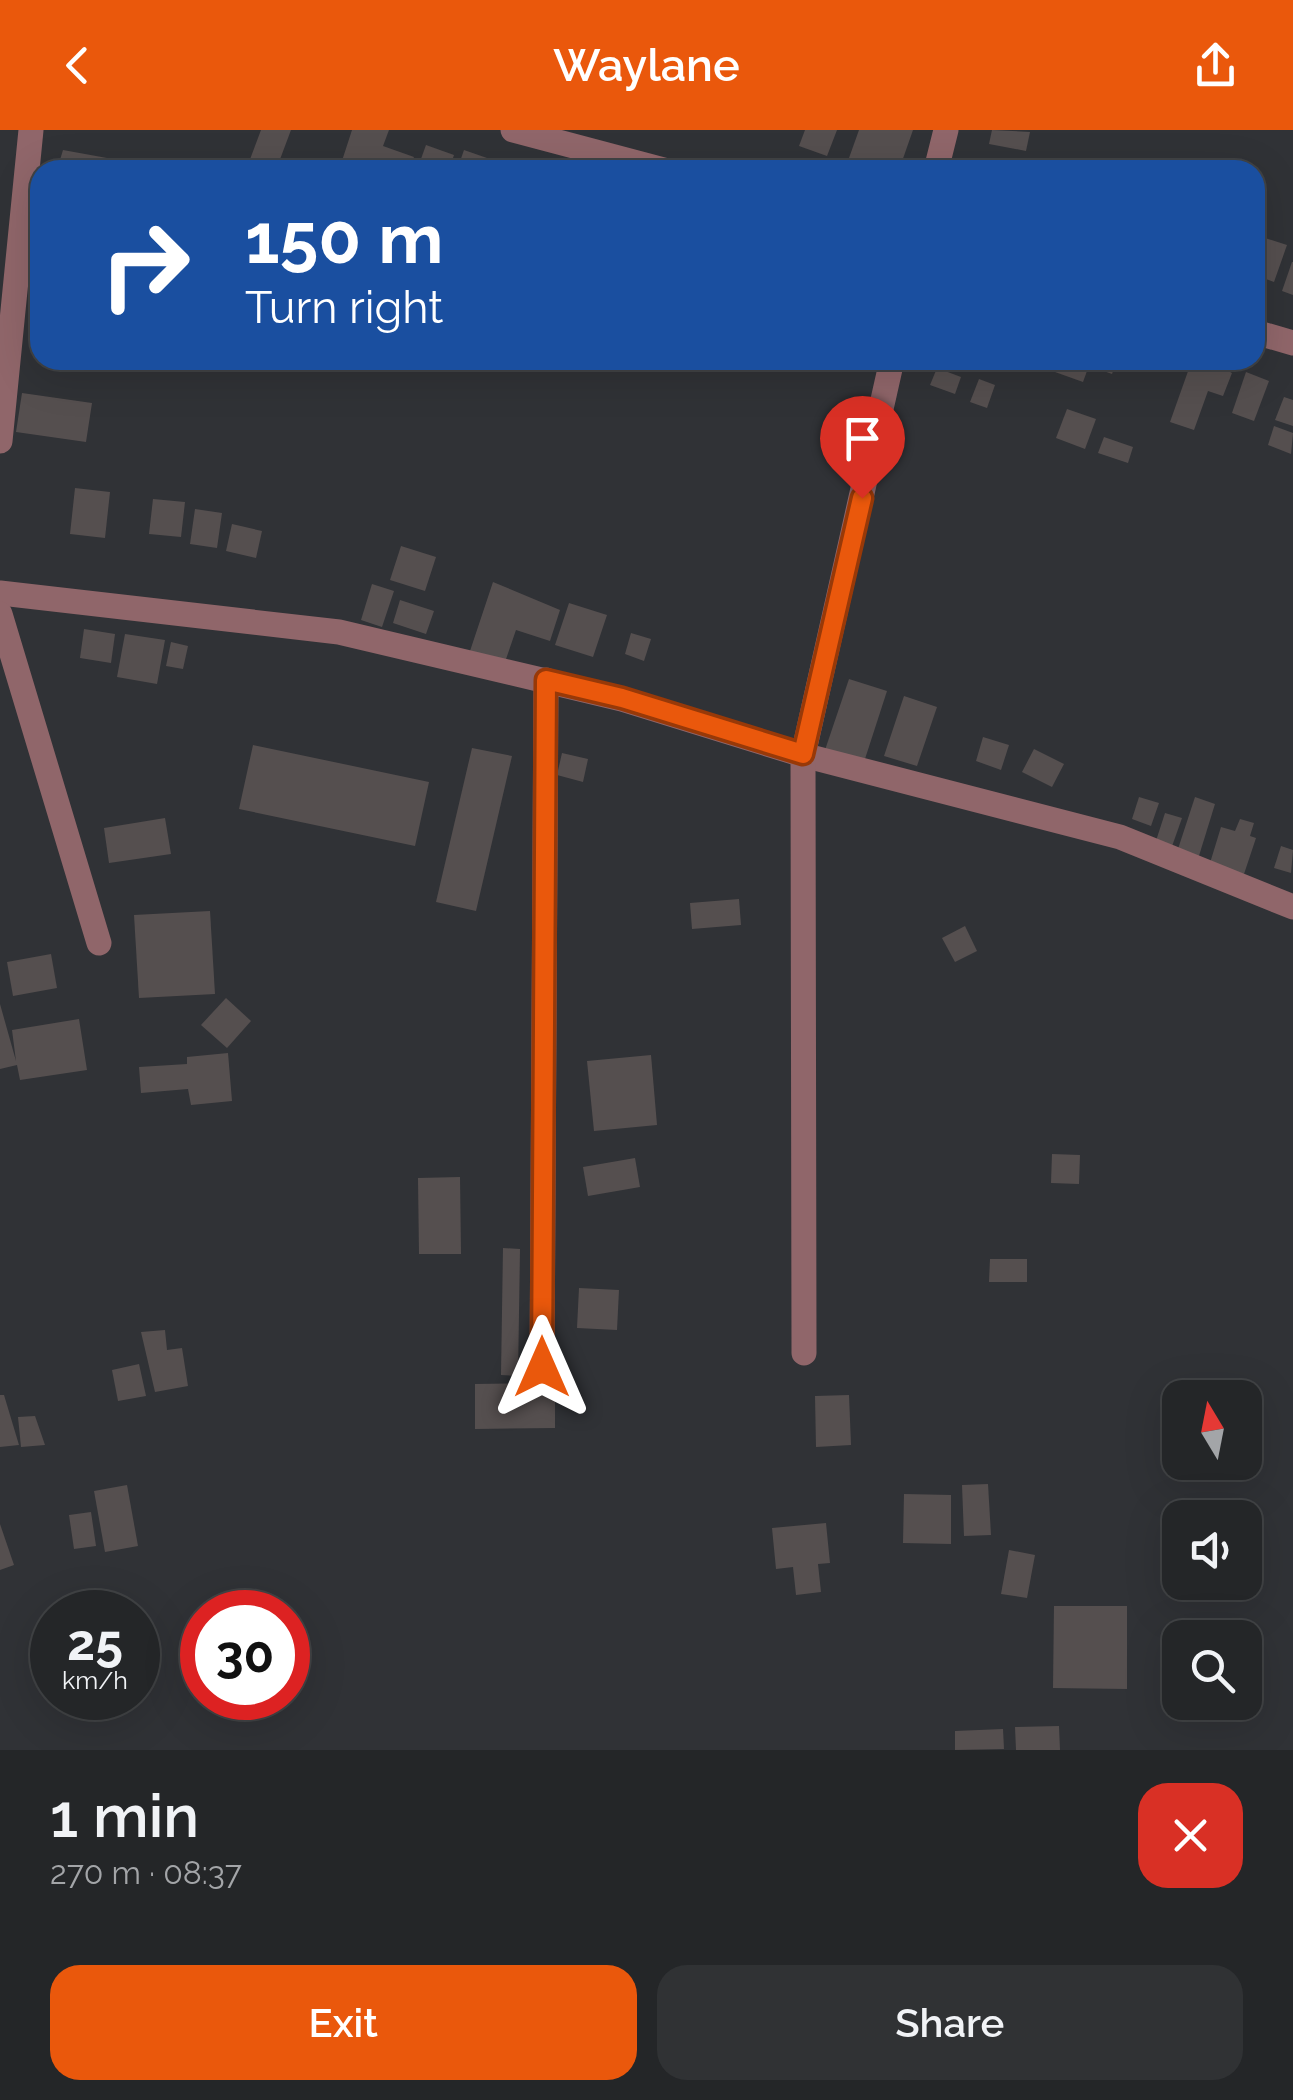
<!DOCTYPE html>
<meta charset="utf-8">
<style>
body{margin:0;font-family:Raleway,sans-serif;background:#303234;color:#f1f3f6;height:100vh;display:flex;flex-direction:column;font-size:38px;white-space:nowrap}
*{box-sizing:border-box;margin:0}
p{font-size:32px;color:#a3a5a8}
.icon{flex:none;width:55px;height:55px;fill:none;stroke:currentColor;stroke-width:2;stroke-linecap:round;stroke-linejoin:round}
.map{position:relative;height:1620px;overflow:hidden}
.sheet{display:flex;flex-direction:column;background:#242628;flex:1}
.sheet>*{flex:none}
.top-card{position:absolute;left:30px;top:30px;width:1235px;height:210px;border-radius:30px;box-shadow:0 10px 40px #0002,0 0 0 2px #414345;background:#1a4fa0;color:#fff;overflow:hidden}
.needle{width:65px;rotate:350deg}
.fabs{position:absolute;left:1162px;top:1250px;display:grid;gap:20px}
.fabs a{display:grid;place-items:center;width:100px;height:100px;border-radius:20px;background:#242628;box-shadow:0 10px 40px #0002,0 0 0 2px #414345;font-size:50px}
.speed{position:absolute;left:30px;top:1460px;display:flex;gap:20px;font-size:50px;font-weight:700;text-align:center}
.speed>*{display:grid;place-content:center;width:130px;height:130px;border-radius:50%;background:#242628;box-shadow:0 10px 40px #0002,0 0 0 2px #414345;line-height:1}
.speed small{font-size:25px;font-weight:400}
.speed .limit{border:15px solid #d22;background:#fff;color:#111}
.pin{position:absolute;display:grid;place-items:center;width:85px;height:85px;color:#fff;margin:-102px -42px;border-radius:50% 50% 50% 0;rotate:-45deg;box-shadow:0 0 10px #0007}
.pin .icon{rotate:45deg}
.me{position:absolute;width:110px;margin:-55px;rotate:0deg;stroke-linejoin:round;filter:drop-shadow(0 0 8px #0008)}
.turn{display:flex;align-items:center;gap:35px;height:210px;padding:0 50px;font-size:45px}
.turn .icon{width:130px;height:130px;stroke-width:2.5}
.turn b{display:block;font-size:70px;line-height:85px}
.round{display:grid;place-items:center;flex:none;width:105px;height:105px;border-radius:30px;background:#303234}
.head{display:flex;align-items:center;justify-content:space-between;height:170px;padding:0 50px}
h1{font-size:60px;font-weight:600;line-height:75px}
.primary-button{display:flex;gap:20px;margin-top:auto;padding:20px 50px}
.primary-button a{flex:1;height:115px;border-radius:30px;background:#ea580c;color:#fff;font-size:40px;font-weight:600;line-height:115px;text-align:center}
.primary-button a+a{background:#303234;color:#f1f3f6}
header{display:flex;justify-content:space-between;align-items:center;height:130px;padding:0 50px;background:#ea580c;color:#fff;font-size:45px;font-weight:600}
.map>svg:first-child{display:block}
.building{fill:#554f4f}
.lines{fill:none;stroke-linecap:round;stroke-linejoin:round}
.minor{stroke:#90666a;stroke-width:25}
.route-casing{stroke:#983908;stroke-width:25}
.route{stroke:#ea580c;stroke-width:18}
</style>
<header><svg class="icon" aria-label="back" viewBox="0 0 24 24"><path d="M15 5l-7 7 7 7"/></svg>Waylane<svg class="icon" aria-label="share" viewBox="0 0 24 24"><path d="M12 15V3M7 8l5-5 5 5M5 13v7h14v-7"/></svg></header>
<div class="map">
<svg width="1293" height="1620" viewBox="0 0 1293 1620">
<rect width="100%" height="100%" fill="#303236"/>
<g class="building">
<path d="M261,0H291L276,40L249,32Z"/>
<path d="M352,0H389L383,16L414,27L409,40H339Z"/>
<path d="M805,0H837L827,26L799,16Z"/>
<path d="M859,0H913L899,40H882L849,28Z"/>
<path d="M992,0L1030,2L1026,21L989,14Z"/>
<path d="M426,15L454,25L449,40H417Z"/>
<path d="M63,20L118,30L115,40H57Z"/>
<path d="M464,20L510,36L508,40H457Z"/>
<path d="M542,28L568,29V40H541Z"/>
<path d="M1262,107L1287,115L1274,152L1255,145Z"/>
<path d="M1292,132H1293V165L1282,161Z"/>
<path d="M1043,230H1091L1083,252L1041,237Z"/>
<path d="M1098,230H1117L1112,244L1095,238Z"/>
<path d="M1192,230H1207L1232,243L1223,266L1208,261L1194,300L1170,292Z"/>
<path d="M937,238L961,247L955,264L930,255Z"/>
<path d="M1246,242L1269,251L1254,291L1232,283Z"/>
<path d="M979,249L995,255L987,278L970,272Z"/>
<path d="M22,263L92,273L86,312L16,302Z"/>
<path d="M1284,267L1293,270V296L1275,290Z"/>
<path d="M1067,279L1096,289L1085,319L1056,308Z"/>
<path d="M1274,296L1293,303L1291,324L1268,315Z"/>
<path d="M1104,307L1133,317L1128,333L1098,323Z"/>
<path d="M75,358L110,362L105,408L70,404Z"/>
<path d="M153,369L185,372L181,407L149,404Z"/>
<path d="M195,379L222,383L217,418L190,414Z"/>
<path d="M232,394L262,401L256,428L226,421Z"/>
<path d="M401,416L436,427L425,461L390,450Z"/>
<path d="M493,452L560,480L550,511L516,500L505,532L470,521Z"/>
<path d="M372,454L394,461L382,497L361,490Z"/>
<path d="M400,470L434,481L426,504L393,493Z"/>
<path d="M569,473L607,485L593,527L555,515Z"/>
<path d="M84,499L115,504L111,533L80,528Z"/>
<path d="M631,503L651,509L644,531L625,524Z"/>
<path d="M125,504L165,510L157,554L117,547Z"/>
<path d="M171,512L188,516L183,539L166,536Z"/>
<path d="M849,549L887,561L864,632L825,620Z"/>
<path d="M904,566L937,577L917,636L884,626Z"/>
<path d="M983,607L1009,615L1001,640L976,631Z"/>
<path d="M253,615L429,652L415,716L239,679Z"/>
<path d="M472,618L512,626L476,781L436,772Z"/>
<path d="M1034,619L1064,634L1052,657L1022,642Z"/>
<path d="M562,623L588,629L583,652L557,645Z"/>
<path d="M1139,667L1159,673L1151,696L1132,689Z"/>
<path d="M1195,667L1215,674L1198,729L1177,722Z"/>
<path d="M1165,683L1182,688L1170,722L1154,717Z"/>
<path d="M165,688L171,724L109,733L104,698Z"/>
<path d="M1240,689L1254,693L1250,706L1256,708L1244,744L1210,733L1221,697L1235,701Z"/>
<path d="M1281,716L1293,720L1291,743L1274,738Z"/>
<path d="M739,769L741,795L692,799L690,773Z"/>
<path d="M210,781L215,864L139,868L134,785Z"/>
<path d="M965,796L977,821L955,832L942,808Z"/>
<path d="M51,824L57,858L13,866L7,832Z"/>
<path d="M226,868L251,891L227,918L201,895Z"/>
<path d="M0,874L16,931L12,900L79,889L87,940L20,950L17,935L0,939Z"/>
<path d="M228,923L232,971L191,975L188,959L141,963L139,937L187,934V927Z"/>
<path d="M651,925L657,995L594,1001L587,931Z"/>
<path d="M1052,1024L1080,1025L1079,1054L1051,1053Z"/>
<path d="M635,1028L640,1057L588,1066L583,1037Z"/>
<path d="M460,1047L461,1124H419L418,1048Z"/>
<path d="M503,1118L520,1119L518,1246L501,1245Z"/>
<path d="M990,1129H1027V1152H989Z"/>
<path d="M579,1158L619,1160L617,1200L577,1198Z"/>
<path d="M165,1200L167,1220L182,1218L188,1256L155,1262L141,1202Z"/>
<path d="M139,1234L146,1266L118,1271L112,1240Z"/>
<path d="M555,1253V1298L475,1299V1254Z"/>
<path d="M0,1265H4L19,1315L0,1317Z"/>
<path d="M849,1265L851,1315L816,1317L815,1266Z"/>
<path d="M35,1286L45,1315L21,1317L18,1287Z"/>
<path d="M988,1354L991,1405L964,1406L962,1355Z"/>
<path d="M127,1355L138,1416L105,1422L94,1361Z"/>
<path d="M904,1364L951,1365V1414L903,1413Z"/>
<path d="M91,1382L96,1416L74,1419L69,1385Z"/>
<path d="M826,1393L830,1433L818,1434L821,1462L796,1465L793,1437L776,1439L772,1398Z"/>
<path d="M0,1394L14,1435L0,1440Z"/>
<path d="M1009,1420L1035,1425L1027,1468L1001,1464Z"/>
<path d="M1054,1476H1127V1559L1053,1558Z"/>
<path d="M1059,1596L1060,1620H1016L1015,1597Z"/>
<path d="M1003,1599L1004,1619L955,1620V1601Z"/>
</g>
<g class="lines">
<g class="minor">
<path d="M513,0L664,40"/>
<path d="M936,40L946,0"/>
<path d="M1255,202L1293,213"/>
<path d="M0,311L31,0"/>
<path d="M0,463L339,502L622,569L803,625L1120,707L1293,777"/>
<path d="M0,484L99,813"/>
<path d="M804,1223L803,625L892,230"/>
<path d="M542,1237L546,550"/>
</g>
</g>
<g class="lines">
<defs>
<path id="route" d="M542,1237L546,550L622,568L803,624L862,368"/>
</defs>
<use href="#route" class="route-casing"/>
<use href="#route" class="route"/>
</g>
</svg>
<div class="fabs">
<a><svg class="needle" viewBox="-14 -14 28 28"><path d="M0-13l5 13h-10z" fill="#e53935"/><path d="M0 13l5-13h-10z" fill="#a3a5a8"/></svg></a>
<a><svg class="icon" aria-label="sound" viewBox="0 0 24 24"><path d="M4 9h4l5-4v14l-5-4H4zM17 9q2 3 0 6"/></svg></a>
<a><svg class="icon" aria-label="search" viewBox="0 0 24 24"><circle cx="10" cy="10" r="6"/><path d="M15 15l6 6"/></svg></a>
</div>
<div class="speed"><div>25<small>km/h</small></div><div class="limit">30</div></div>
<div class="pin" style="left:862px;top:368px;background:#d93025"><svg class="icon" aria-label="arrive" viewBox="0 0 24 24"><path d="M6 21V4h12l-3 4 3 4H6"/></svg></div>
<svg class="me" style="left:542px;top:1237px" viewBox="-20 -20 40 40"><path d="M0-17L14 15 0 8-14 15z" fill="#ea580c" stroke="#fff" stroke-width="4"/></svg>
<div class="top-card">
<div class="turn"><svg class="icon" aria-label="right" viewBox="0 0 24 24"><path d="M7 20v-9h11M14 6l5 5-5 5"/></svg><div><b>150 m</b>Turn right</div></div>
</div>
</div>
<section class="sheet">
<div class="head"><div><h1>1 min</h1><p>270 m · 08:37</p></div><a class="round" style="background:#d93025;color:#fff"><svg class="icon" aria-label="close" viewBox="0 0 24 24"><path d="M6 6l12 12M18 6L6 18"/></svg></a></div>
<div class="primary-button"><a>Exit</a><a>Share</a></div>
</section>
